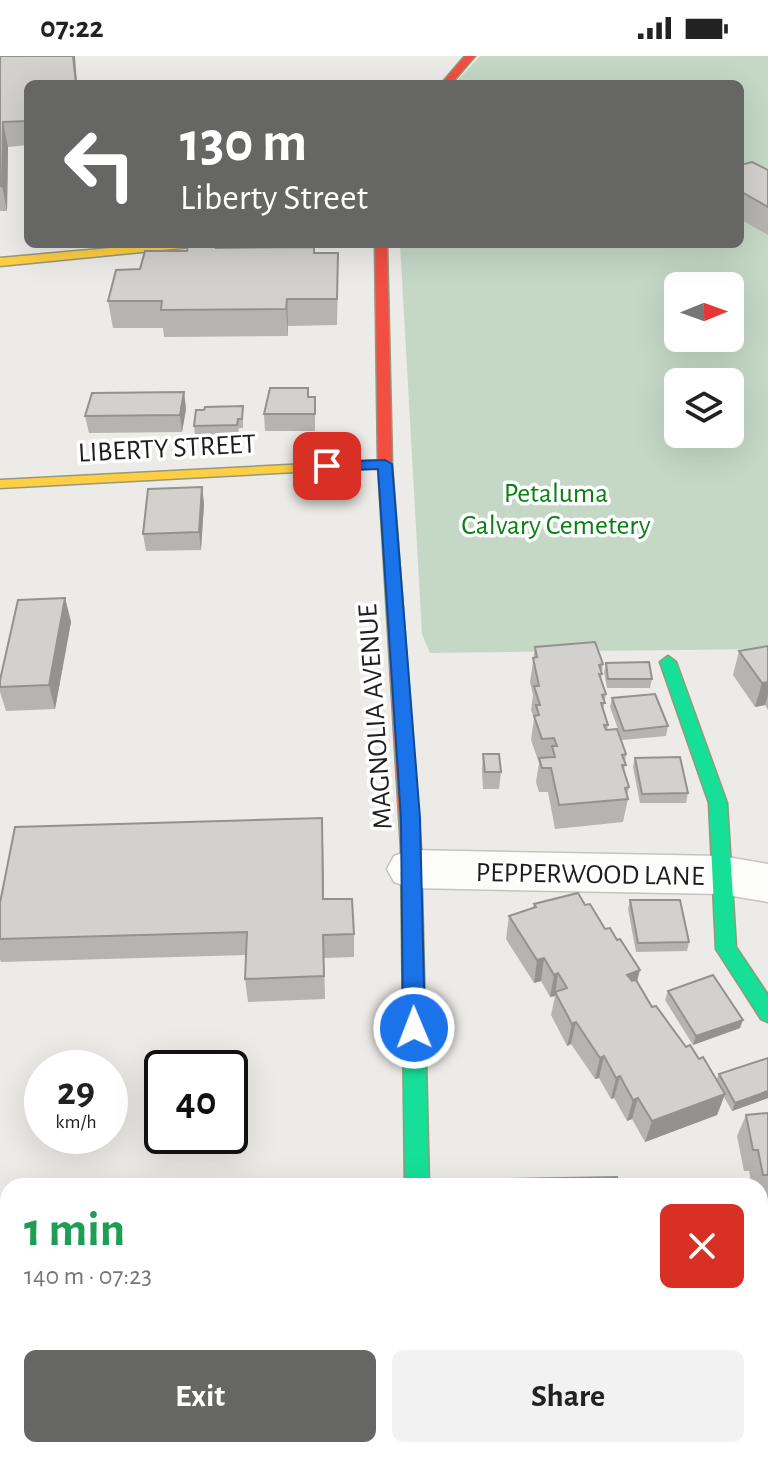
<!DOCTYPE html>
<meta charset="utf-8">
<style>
body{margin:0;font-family:"Alegreya Sans",sans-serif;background:#f2f2f2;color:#222;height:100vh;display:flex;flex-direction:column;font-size:30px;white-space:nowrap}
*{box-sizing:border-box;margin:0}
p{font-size:26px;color:#767676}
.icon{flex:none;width:44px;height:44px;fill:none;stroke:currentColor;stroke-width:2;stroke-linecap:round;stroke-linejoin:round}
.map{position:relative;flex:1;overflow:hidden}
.drawer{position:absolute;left:0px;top:1122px;width:768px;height:280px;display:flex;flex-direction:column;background:#fff;border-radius:24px 24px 0 0;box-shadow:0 8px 32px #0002}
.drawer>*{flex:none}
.banner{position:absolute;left:24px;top:24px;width:720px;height:168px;border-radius:12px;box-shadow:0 8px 32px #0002;background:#666664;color:#fff;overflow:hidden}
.needle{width:52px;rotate:89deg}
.controls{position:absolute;left:664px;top:216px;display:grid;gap:16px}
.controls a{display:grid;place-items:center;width:80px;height:80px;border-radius:12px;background:#fff;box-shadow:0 8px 32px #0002;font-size:40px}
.speed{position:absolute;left:24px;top:994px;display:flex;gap:16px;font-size:40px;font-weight:700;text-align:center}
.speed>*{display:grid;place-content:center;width:104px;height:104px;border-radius:50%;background:#fff;box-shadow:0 8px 32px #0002;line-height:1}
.speed small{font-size:20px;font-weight:400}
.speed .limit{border:4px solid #111;border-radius:12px;background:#fff;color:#111}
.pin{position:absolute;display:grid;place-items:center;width:68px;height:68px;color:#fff;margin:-34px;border-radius:16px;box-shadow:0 4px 12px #0006}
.me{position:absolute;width:88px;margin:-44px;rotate:359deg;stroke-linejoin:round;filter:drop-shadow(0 0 6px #0008)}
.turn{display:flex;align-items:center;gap:28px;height:168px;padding:0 24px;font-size:36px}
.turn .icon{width:104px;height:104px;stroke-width:2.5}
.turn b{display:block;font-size:56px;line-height:68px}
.round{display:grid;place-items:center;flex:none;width:84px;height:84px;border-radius:12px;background:#f2f2f2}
.head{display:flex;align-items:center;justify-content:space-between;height:136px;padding:0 24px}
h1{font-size:48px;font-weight:600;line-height:60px;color:#1e9e55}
.cta{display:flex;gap:16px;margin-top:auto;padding:16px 24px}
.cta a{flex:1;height:92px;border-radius:12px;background:#666664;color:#fff;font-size:32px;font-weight:600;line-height:92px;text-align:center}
.cta a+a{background:#f2f2f2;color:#222}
.status{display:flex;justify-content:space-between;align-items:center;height:56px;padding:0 40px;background:#fff;direction:ltr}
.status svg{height:22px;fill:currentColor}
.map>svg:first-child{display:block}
.cemetery{fill:#c5d8c6;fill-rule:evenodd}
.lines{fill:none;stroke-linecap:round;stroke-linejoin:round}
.street-casing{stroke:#c5c4c3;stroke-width:3}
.fast-casing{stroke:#95977e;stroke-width:3}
.slow-casing{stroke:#95977e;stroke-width:3}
.jam-casing{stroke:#95977e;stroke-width:3}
.street{fill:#fcfcfb;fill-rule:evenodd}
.fast{fill:#16e098;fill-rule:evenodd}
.slow{fill:#ffcf43;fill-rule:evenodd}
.jam{fill:#f24e42;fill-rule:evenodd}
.wall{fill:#b5b4b1}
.shaded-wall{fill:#949290}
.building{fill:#d3d1ce;stroke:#949290;stroke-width:2}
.route{fill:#1a73e8;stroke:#114b97;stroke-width:2}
.labels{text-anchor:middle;stroke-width:7;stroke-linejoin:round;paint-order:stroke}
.street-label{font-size:28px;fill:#1e1e1e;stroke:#fff}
.park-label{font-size:28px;fill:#097f14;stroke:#fff}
</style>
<div class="status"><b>07:22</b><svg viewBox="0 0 49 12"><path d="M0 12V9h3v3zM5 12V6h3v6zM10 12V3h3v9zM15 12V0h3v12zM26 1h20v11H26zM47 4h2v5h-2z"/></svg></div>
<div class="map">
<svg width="768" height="1402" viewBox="0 0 768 1402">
<rect width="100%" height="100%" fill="#edebe7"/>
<path class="cemetery" d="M480,0H768V593L430,597L422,578L400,188H740V28H454ZM678,230H730V282H678ZM678,326H730V378H678Z"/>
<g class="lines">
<defs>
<g id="street">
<path d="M411,794L721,800L768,808V846L721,838L411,832L394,826L387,813L394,800Z"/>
<rect x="760" y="1281" width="8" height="62"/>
</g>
<g id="fast">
<path d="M668,600L676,606L727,747L736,891L768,939V966L761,963L716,893L709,747L660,606Z"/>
<path d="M411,786L418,788L421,793L429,1130H405L401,793L404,788Z"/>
</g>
<g id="slow">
<path d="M155,188H198L192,191L0,210V202Z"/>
<path d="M385,404L390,405V411L0,432V424Z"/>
<rect x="409" y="1394" width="26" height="8"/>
</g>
<g id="jam">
<path d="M465,0H475L451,28H441Z"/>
<path d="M375,188H387L392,408L421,793L418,798H404L401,793L378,408Z"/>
</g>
</defs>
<use href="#street" class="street-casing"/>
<use href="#fast" class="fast-casing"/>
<use href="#slow" class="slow-casing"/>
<use href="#jam" class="jam-casing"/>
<use href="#street" class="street"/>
<use href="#fast" class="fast"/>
<use href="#slow" class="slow"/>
<use href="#jam" class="jam"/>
</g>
<g class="wall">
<path d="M0,0L28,28V89L8,91L7,155H0Z"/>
<path d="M740,109L768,114V179L740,163Z"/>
<path d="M188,188H219L220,192L314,197L338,223L337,269L288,270V280L164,281L163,272H113L108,245L140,213L187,195Z"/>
<path d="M184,336L186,353L182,376L89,377L85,360Z"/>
<path d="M315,341V375H265L264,358Z"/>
<path d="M243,359V372H239L238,378L195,379L194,370Z"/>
<path d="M202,431L204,448L201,494L146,495L143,478Z"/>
<path d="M65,542L71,566L55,653L6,655L0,636V631Z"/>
<path d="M768,590V654L765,649L755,651L733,619L739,595Z"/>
<path d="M535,591L603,608L601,624L606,638L603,655L608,669L607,674L626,698L624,717L629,731L627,740L628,743L623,766L555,773L548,736H539L536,726L539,707L531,684L534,662L531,654L533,639L530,626Z"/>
<path d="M606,607L652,623L650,632H607L604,616Z"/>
<path d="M612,642L668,670L666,680L622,684L610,651Z"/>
<path d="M483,698L501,716L499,733H483L482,715Z"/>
<path d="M635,702L688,737L686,747H640L633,711Z"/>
<path d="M323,786L324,843L354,878V901L324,902L325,943L248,946L245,923L246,899L1,906L0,903V847Z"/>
<path d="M630,844L689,886L687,895L636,896L628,853Z"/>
<path d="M534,848L637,926L652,951L686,991L716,1024L719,1018L768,1002V1042L732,1055L724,1041L717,1059L645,1086L632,1063L627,1065L614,1042L611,1043L599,1022L595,1023L571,988L567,990L551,959L555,940L550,941L541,925L534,927L506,883L509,860L533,852Z"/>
<path d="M668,935L740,972L693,989L665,944Z"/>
<path d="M768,1057V1167L762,1139H760V1130H752L749,1115H744L737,1080L746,1059Z"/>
<path d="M768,1172V1221H767L761,1187Z"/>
<path d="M518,1394H654L655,1402H517Z"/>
</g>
<g class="shaded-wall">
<path d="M73,0H75L77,28H76Z"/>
<path d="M3,66L8,91L7,155L2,130Z"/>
<path d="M287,243L288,270V280L286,253Z"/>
<path d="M184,336L186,353L182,376L180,359Z"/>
<path d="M202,431L204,448L201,494L199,476Z"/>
<path d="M65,542L71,566L55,653L49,629Z"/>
<path d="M768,626V639L765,649L755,651L762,627Z"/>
<path d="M322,762L323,786L324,867L323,843Z"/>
<path d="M544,902L541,925L534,927L537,904Z"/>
<path d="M640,914L634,937L627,919Z"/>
<path d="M558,917L555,940L550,941L554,919Z"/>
<path d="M743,964L740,972L693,989L696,980Z"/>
<path d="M576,966L571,988L567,990L572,968Z"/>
<path d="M604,1000L599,1022L595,1023L600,1002Z"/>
<path d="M620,1020L614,1042L611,1043L616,1022Z"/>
<path d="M768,1035V1042L732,1055L735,1047Z"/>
<path d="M725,1038L717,1059L645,1086L652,1065Z"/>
<path d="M638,1042L632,1063L627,1065L633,1044Z"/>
<path d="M158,1394H166L165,1402H158Z"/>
</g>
<g class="building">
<path d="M0,0H73L76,28H28V65L3,66L2,130H0Z"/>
<path d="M752,106L768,114V151L740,135V109Z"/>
<path d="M188,188H217L216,192L314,191V197H338L337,243H287L286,253L161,254L162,245H108L116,214L140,213L145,195H187Z"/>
<path d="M270,332H308V341H315V358H264Z"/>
<path d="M184,336L180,359L85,360L92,337Z"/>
<path d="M243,350L242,363H238L237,369L194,370L196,354H204L205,351Z"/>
<path d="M202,431L199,476L143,478L148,433Z"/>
<path d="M65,542L49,629L0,631V624L18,544Z"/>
<path d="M595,586L603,608L599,609L602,618H599L606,638L602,639L605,647H601L608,669H604L606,674L617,673L626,698L622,699L626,709H622L629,731L625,732L628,743L559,749L551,712H542L539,702L555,701L552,690H557L554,682L542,683L534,660L539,659L536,649H540L534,630H539L533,602L537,601L535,591Z"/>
<path d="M768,590V626L762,627L739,595Z"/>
<path d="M649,606L652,623H608L606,607Z"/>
<path d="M655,638L668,670L624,675L612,642Z"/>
<path d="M483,698H499L501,716H485Z"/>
<path d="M680,701L688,737L642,738L635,702Z"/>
<path d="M322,762L323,843H352L354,878L323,879L324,920L245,923L247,876L0,883V847L15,771Z"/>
<path d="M578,837L585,849L590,848L605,873L610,872L617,884L620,883L640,914L627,919L632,925L636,924L652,951L656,950L686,991L690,989L699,1003L703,1001L725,1038L652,1065L638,1042L633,1044L620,1020L616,1022L604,1000L600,1002L576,966L572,968L555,936L567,932L558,917L554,919L544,902L537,904L509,860L536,851L534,848Z"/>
<path d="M630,844H680L689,886L638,887Z"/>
<path d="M713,919L743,964L696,980L668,935Z"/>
<path d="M768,1002V1035L735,1047L719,1018Z"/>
<path d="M768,1057V1119H763L758,1094H753L746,1059Z"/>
<path d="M617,1121L618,1130H504L503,1123Z"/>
<path d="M35,1394H158V1402H34Z"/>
<path d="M520,1394H654L655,1402H521Z"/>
</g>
<path class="route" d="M385,404L392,408L420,762L425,972L422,978H406L403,972L401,762L378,413L327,415L320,410L327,406Z"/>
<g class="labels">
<g class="street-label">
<text transform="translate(167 391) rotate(-3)" y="10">LIBERTY STREET</text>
<text transform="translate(374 661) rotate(-94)" y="10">MAGNOLIA AVENUE</text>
<text transform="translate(590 817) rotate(1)" y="10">PEPPERWOOD LANE</text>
</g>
<g class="park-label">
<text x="556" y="446">Petaluma<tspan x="556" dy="32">Calvary Cemetery</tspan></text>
</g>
</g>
</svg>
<div class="controls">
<a><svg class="needle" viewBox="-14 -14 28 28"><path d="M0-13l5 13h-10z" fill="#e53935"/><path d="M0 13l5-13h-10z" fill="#767676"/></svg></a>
<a><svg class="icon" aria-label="layers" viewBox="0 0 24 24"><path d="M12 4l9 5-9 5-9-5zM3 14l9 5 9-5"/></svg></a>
</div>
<div class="speed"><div>29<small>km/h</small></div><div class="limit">40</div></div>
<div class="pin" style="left:327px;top:410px;background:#d93025"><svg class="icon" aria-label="arrive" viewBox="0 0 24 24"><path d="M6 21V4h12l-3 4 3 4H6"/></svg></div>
<svg class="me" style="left:414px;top:972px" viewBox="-20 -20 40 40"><circle r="17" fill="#1a73e8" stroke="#fff" stroke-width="3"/><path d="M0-11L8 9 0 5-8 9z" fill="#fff"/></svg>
<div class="banner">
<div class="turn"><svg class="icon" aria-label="left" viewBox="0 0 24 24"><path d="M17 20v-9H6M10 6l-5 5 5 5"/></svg><div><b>130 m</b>Liberty Street</div></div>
</div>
<section class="drawer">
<div class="head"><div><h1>1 min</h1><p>140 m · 07:23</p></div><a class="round" style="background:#d93025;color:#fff"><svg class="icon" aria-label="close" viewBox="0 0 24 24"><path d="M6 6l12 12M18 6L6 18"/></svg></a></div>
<div class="cta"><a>Exit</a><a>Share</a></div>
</section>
</div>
